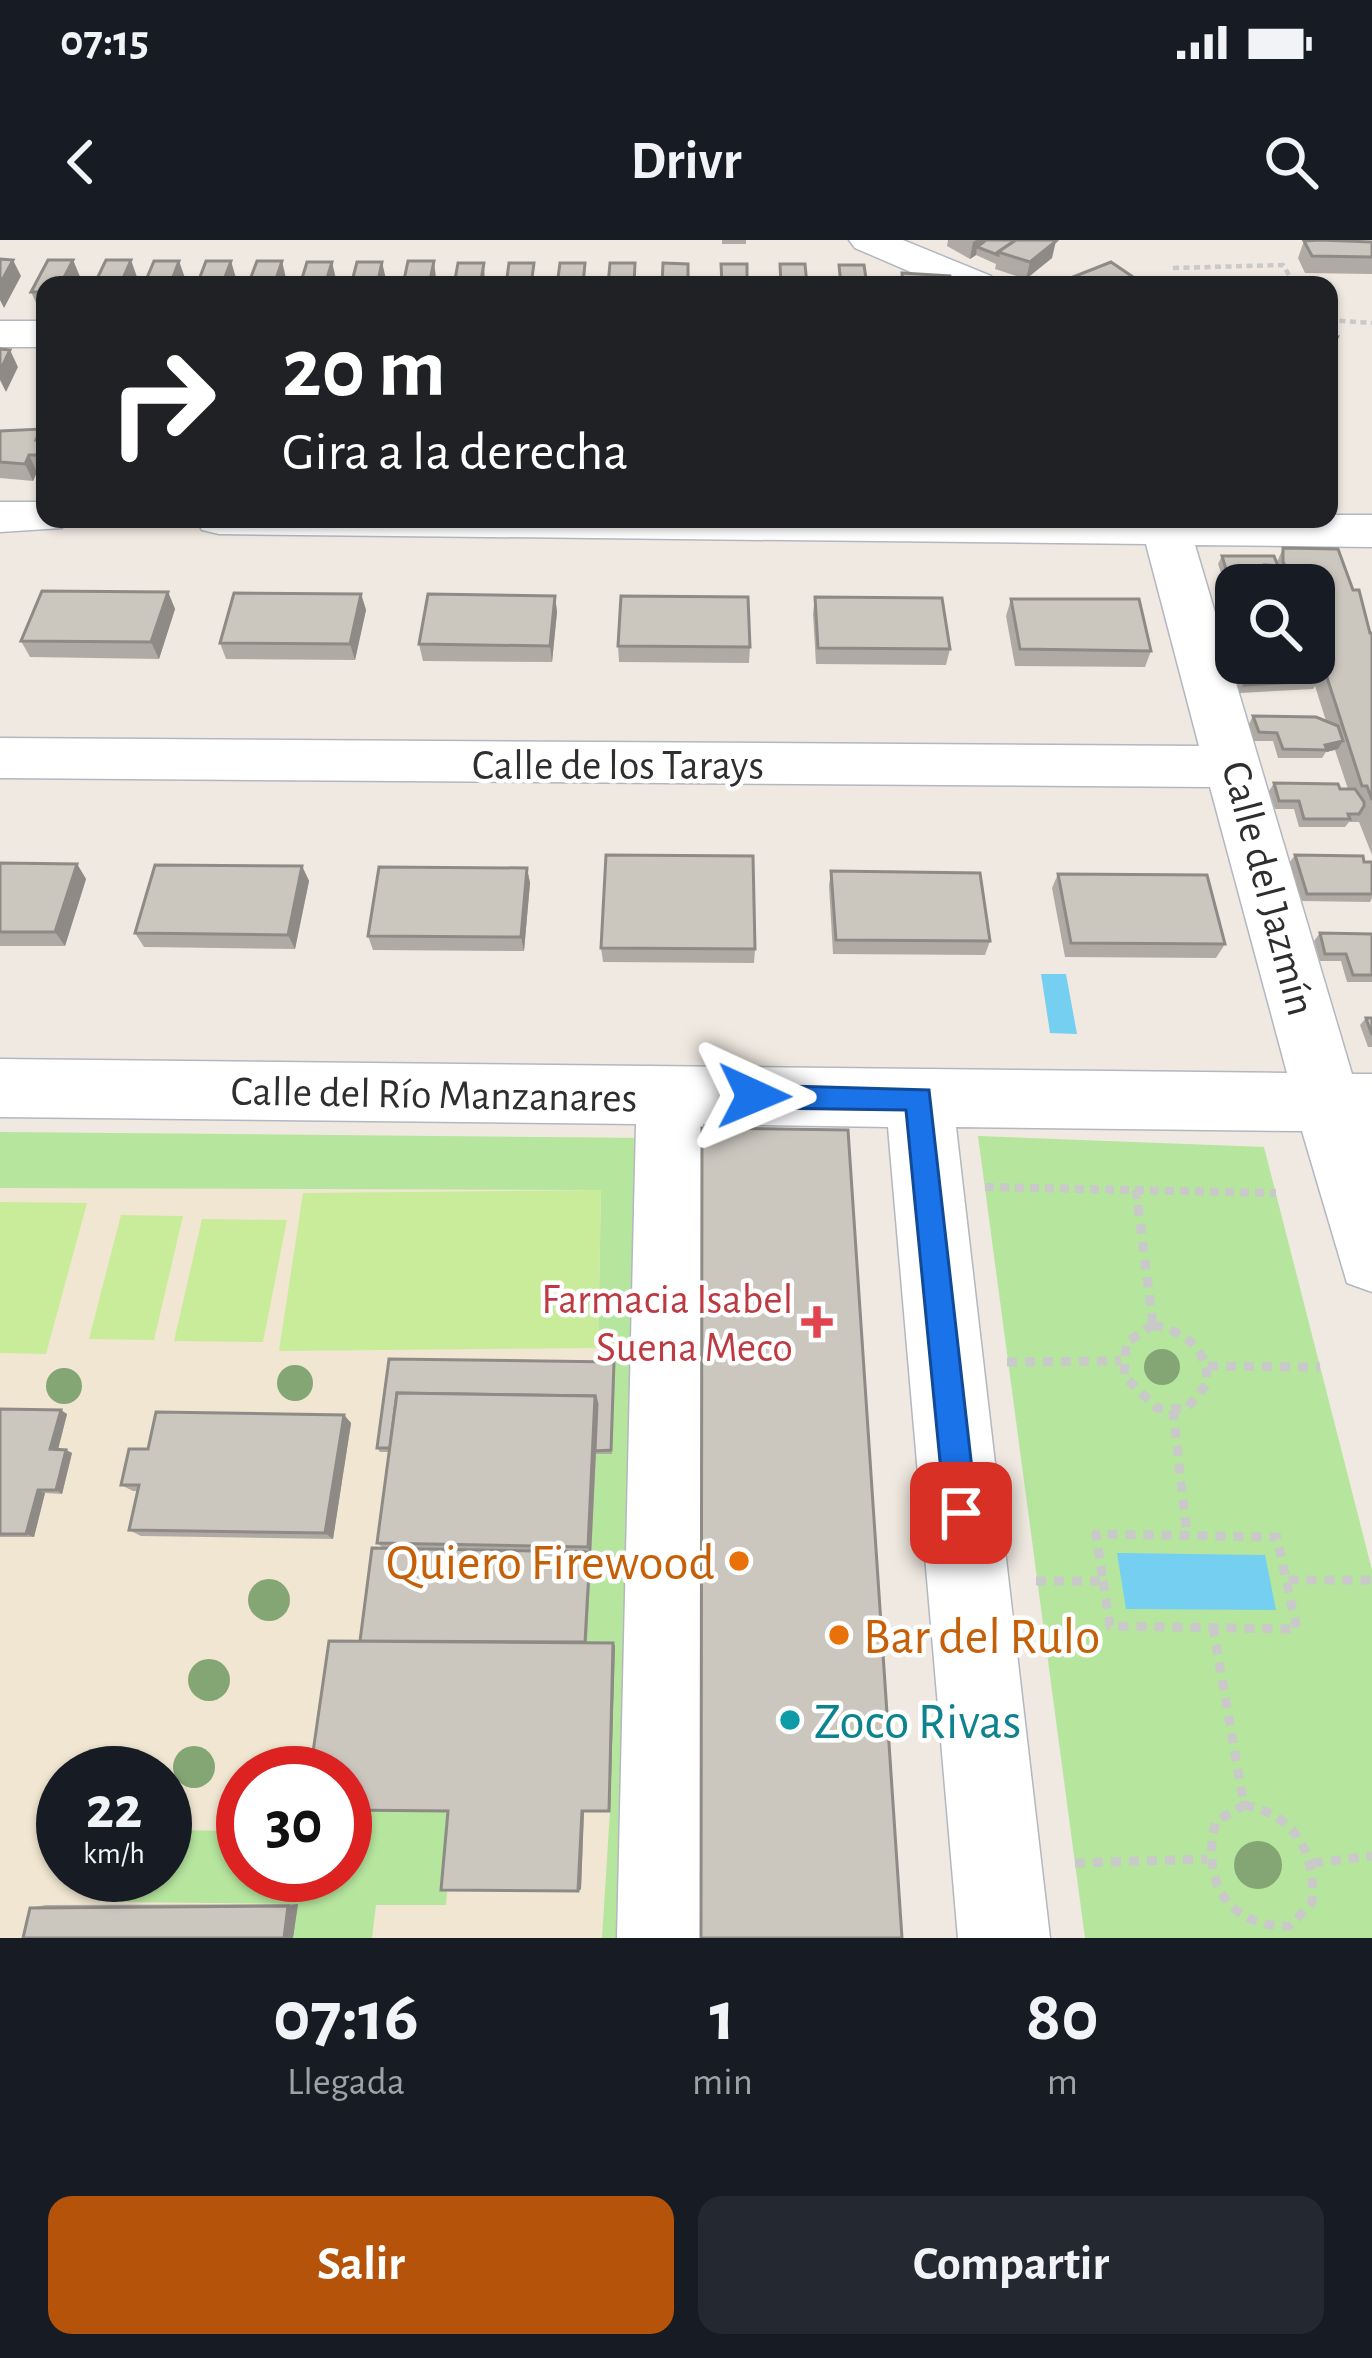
<!DOCTYPE html>
<html lang="es">
<meta charset="utf-8">
<style>
body{margin:0;font-family:"Alegreya Sans",sans-serif;background:#242831;color:#f1f3f6;height:100vh;display:flex;flex-direction:column;font-size:45px;white-space:nowrap}
*{box-sizing:border-box;margin:0}
p{font-size:39px;color:#9ea1a6}
.icon{flex:none;width:66px;height:66px;fill:none;stroke:currentColor;stroke-width:2;stroke-linecap:round;stroke-linejoin:round}
.map{position:relative;height:1698px;overflow:hidden}
.panel{display:flex;flex-direction:column;background:#171b24;flex:1}
.panel>*{flex:none}
.hud{position:absolute;left:36px;top:36px;width:1302px;height:252px;border-radius:24px;box-shadow:0 3px 9px #0004;background:#202124;color:#fff;overflow:hidden}
.controls{position:absolute;left:1215px;top:324px;display:grid;gap:24px}
.controls a{display:grid;place-items:center;width:120px;height:120px;border-radius:24px;background:#171b24;box-shadow:0 3px 9px #0004;font-size:60px}
.speed{position:absolute;left:36px;top:1506px;display:flex;gap:24px;font-size:60px;font-weight:700;text-align:center}
.speed>*{display:grid;place-content:center;width:156px;height:156px;border-radius:50%;background:#171b24;box-shadow:0 3px 9px #0004;line-height:1}
.speed small{font-size:30px;font-weight:400}
.speed .limit{border:18px solid #d22;background:#fff;color:#111}
.pin{position:absolute;display:grid;place-items:center;width:102px;height:102px;color:#fff;margin:-51px;border-radius:24px;box-shadow:0 6px 18px #0006}
.me{position:absolute;width:132px;margin:-66px;rotate:91deg;stroke-linejoin:round;filter:drop-shadow(0 0 9px #0008)}
.turn{display:flex;align-items:center;gap:42px;height:252px;padding:0 48px;font-size:54px}
.turn .icon{width:156px;height:156px;stroke-width:2.5}
.turn b{display:block;font-size:84px;line-height:102px}
.eta{display:flex;justify-content:space-evenly;align-items:center;height:204px;text-align:center}
.eta b{font-size:72px;font-weight:600;line-height:84px}
.button{display:flex;gap:24px;margin-top:auto;padding:24px 48px}
.button a{flex:1;height:138px;border-radius:24px;background:#b45309;color:#fff;font-size:48px;font-weight:600;line-height:138px;text-align:center}
.button a+a{background:#242831;color:#f1f3f6}
.status{display:flex;justify-content:space-between;align-items:center;height:84px;padding:0 60px;background:#171b24;direction:ltr}
.status svg{height:33px;fill:currentColor}
header{display:flex;justify-content:space-between;align-items:center;height:156px;padding:0 48px;background:#171b24;font-size:54px;font-weight:600}
.map>svg:first-child{display:block}
.education{fill:#f0e6d1;fill-rule:evenodd}
.green{fill:#b6e59e}
.pitch{fill:#c9ec9a}
.water{fill:#75cff0}
.lines{fill:none;stroke-linecap:round;stroke-linejoin:round}
.minor-casing{stroke:#b4b7c1;stroke-width:3}
.path-far2{stroke:#c9c9c9;stroke-width:4.5;stroke-dasharray:6 4.5;stroke-linecap:butt}
.path-far1{stroke:#c9c9c9;stroke-width:8;stroke-dasharray:9 6;stroke-linecap:butt}
.path{stroke:#c9c9c9;stroke-width:9;stroke-dasharray:10 8;stroke-linecap:butt}
.minor{fill:#fff;fill-rule:evenodd}
.tree{fill:#84a574}
.wall{fill:#afaba4}
.shaded-wall{fill:#8e8b86}
.building{fill:#cbc7bf;stroke:#8e8b86;stroke-width:3}
.route{fill:#1a73e8;stroke:#114b97;stroke-width:3}
.health-dot{fill:#e0444e;stroke:#fff;stroke-width:4.5}
.food-dot{fill:#e8710a;stroke:#fff;stroke-width:4.5}
.culture-dot{fill:#0f9aa8;stroke:#fff;stroke-width:4.5}
.labels{text-anchor:middle;stroke-width:9;stroke-linejoin:round;paint-order:stroke}
.street-label{font-size:42px;fill:#2e2e2e;stroke:#fff}
.health-label{font-size:42px;fill:#be3a42;stroke:#fff;text-anchor:end}
.near-food-label{font-size:51px;fill:#c56008;stroke:#fff;text-anchor:end}
.near-culture-label{font-size:51px;fill:#0d838f;stroke:#fff;text-anchor:start}
</style>
<div class="status"><b>07:15</b><svg viewBox="0 0 49 12"><path d="M0 12V9h3v3zM5 12V6h3v6zM10 12V3h3v9zM15 12V0h3v12zM26 1h20v11H26zM47 4h2v5h-2z"/></svg></div>
<header><svg class="icon" aria-label="back" viewBox="0 0 24 24"><path d="M15 5l-7 7 7 7"/></svg>Drivr<svg class="icon" aria-label="search" viewBox="0 0 24 24"><circle cx="10" cy="10" r="6"/><path d="M15 15l6 6"/></svg></header>
<div class="map">
<svg width="1372" height="1698" viewBox="0 0 1372 1698">
<rect width="100%" height="100%" fill="#efe9e1"/>
<path class="education" d="M0,892L649,898L628,1698H0ZM63,1533H165V1635H63ZM243,1533H345V1635H243Z"/>
<g class="green">
<path d="M0,892L649,898L628,1698H602L610,1571L586,1407L596,1214L615,1127L598,1108L601,950L0,948Z"/>
<path d="M978,896L1264,907L1372,1330V1698H1085Z"/>
<path d="M345,1569L454,1571L446,1665H376L372,1698H293L297,1664L121,1662L127,1635H165V1590L243,1591V1635H345Z"/>
</g>
<g class="pitch">
<path d="M601,950L598,1108L279,1111L303,953Z"/>
<path d="M0,962L87,963L46,1114L0,1113Z"/>
<path d="M121,975L183,976L154,1100L89,1099Z"/>
<path d="M202,979L287,980L263,1102L174,1101Z"/>
</g>
<g class="water">
<path d="M1041,734H1066L1077,794L1050,793Z"/>
<path d="M1117,1313L1265,1315L1276,1370L1126,1369Z"/>
</g>
<g class="lines">
<defs>
<g id="minor">
<path d="M849,0H903L991,36L997,45H941L855,8Z"/>
<rect x="0" y="81" width="45" height="26"/>
<path d="M0,262H45V279H68L62,288L0,292Z"/>
<path d="M1329,275H1372V307L1195,305L1352,834H1372V1052L1347,1043L1302,891L956,887L1050,1698H958L888,887L703,884L709,1698H617L636,884L0,877V819L1287,833L1210,547L0,538V498L1199,506L1146,304L219,294L202,290L195,279Z"/>
</g>
</defs>
<use href="#minor" class="minor-casing"/>
<g class="path-far2">
<path d="M1173,28L1283,25L1295,45"/>
<path d="M1329,80L1372,83"/>
</g>
<g class="path-far1">
<path d="M985,947L1276,953"/>
<path d="M1136,950L1138,969"/>
</g>
<g class="path">
<path d="M1138,966L1153,1085"/>
<path d="M1153,1085C1184,1091 1209,1109 1207,1144L1186,1169L1157,1168L1124,1136L1126,1103Z"/>
<path d="M1007,1122L1121,1121"/>
<path d="M1208,1126L1320,1127"/>
<path d="M1173,1170L1187,1296"/>
<path d="M1036,1341H1103L1096,1294L1277,1297L1286,1340H1372"/>
<path d="M1103,1341L1110,1386L1297,1389L1286,1340"/>
<path d="M1213,1387L1244,1565"/>
<path d="M1244,1565C1295,1575 1316,1612 1312,1662L1290,1686C1227,1688 1200,1639 1216,1581Z"/>
<path d="M1075,1623L1207,1619"/>
<path d="M1313,1623L1372,1616"/>
</g>
<use href="#minor" class="minor"/>
</g>
<g class="tree">
<circle cx="1162" cy="1127" r="18"/>
<circle cx="295" cy="1143" r="18"/>
<circle cx="64" cy="1146" r="18"/>
<circle cx="269" cy="1360" r="21"/>
<circle cx="209" cy="1440" r="21"/>
<circle cx="194" cy="1527" r="21"/>
<circle cx="1258" cy="1625" r="24"/>
</g>
<g class="wall">
<rect x="722" y="0" width="24" height="4"/>
<path d="M948,0H1053L1052,18L1026,39L995,29L996,24L976,15L970,19L947,6Z"/>
<path d="M1304,1L1372,2V34L1305,33L1298,18Z"/>
<path d="M48,20H73L80,37L76,45H45V69H39L31,52Z"/>
<path d="M0,191L45,198V232H37L33,241L0,238Z"/>
<path d="M1283,308L1370,393H1372V615L1359,582H1349L1345,587H1299L1294,569H1275L1269,551L1274,543L1348,549L1335,510L1326,512L1322,518H1278L1273,501H1254L1249,484L1253,476L1326,481L1315,446L1313,449L1240,453L1231,422L1235,414L1236,423H1314V345H1278L1275,332L1274,334H1264L1262,338H1223L1218,324L1222,316L1277,322Z"/>
<path d="M168,352L175,369L159,419L30,417L21,401Z"/>
<path d="M361,354L366,370L355,420L226,419L220,403Z"/>
<path d="M555,356L557,372L552,422L423,421L419,404Z"/>
<path d="M815,357L950,409L946,425L816,424L813,374Z"/>
<path d="M1235,357H1236V382L1231,365Z"/>
<path d="M1011,359L1151,411L1145,427L1015,426L1006,376Z"/>
<path d="M618,406L750,407L749,423L619,422Z"/>
<path d="M1295,615L1372,622V658L1370,662L1302,661L1290,622Z"/>
<path d="M0,623L77,624L86,639L65,706H0Z"/>
<path d="M302,626L309,641L295,709L144,707L135,693Z"/>
<path d="M527,628L530,643L524,711L373,710L368,696Z"/>
<path d="M831,631L990,701L985,715L833,714L829,646Z"/>
<path d="M1058,634L1225,704L1216,718L1065,717L1052,648Z"/>
<path d="M1320,693L1372,694V742H1347L1341,721H1320L1314,701Z"/>
<path d="M601,708L755,709L754,723L603,722Z"/>
<path d="M1366,778H1372V807H1368L1360,785Z"/>
<path d="M614,1122L612,1214H596L587,1402L613,1403L615,1406L610,1571H584L581,1649L578,1651L448,1571L360,1401L383,1308L377,1303L389,1212H380L377,1208Z"/>
<path d="M0,1169L67,1174L58,1210H66L72,1213L62,1254L45,1253L34,1297H0Z"/>
<path d="M344,1175L351,1183L333,1299L141,1296L129,1290L138,1251H133L121,1245L148,1209Z"/>
<path d="M298,1664L293,1698H23L30,1668L46,1665Z"/>
</g>
<g class="shaded-wall">
<path d="M976,0H996L977,7L976,15L970,19L973,2Z"/>
<path d="M1056,1L1052,18L1026,39L1030,22Z"/>
<path d="M13,20L21,36L4,68L0,60V44Z"/>
<path d="M73,20L80,37L76,45H60Z"/>
<path d="M131,20L137,37L134,45H120Z"/>
<path d="M179,21L185,38L182,45H170Z"/>
<path d="M231,21L236,38L234,45H222Z"/>
<path d="M282,21L286,38L284,45H274Z"/>
<path d="M434,21L436,38L435,45H429Z"/>
<path d="M332,22L336,39L334,45H325Z"/>
<path d="M382,22L386,39L384,45H377Z"/>
<path d="M484,23L485,45H480Z"/>
<path d="M1133,37L1131,45H1114Z"/>
<path d="M1340,95L1333,110L1329,111V99Z"/>
<path d="M10,110L18,127L6,152L0,140V131Z"/>
<path d="M41,189L45,198V226L36,200Z"/>
<path d="M29,215L37,232L33,241L25,224Z"/>
<path d="M168,352L175,369L159,419L151,402Z"/>
<path d="M361,354L366,370L355,420L350,404Z"/>
<path d="M555,356L557,372L552,422L550,406Z"/>
<path d="M1343,501L1338,509L1326,512L1325,505Z"/>
<path d="M77,624L86,639L65,706L55,692Z"/>
<path d="M302,626L309,641L295,709L288,695Z"/>
<path d="M527,628L530,643L524,711L521,697Z"/>
<path d="M595,1156L598,1168L591,1315L588,1307Z"/>
<path d="M61,1170L67,1174L57,1213L50,1209Z"/>
<path d="M344,1175L351,1183L333,1299L325,1293Z"/>
<path d="M66,1210L72,1213L62,1254L56,1250Z"/>
<path d="M38,1250L45,1253L34,1297L26,1294Z"/>
<path d="M613,1403L615,1406L610,1571H609Z"/>
<path d="M582,1571H584L581,1649L578,1651Z"/>
<path d="M298,1664L293,1698H284L288,1666Z"/>
</g>
<g class="building">
<path d="M986,0H1016L998,12V15L977,7Z"/>
<path d="M1016,0H1053L1056,1L1030,22L998,12Z"/>
<path d="M1320,0L1372,2V17L1312,16L1304,1Z"/>
<path d="M0,19L13,20L0,44Z"/>
<path d="M48,20H73L60,45H45V52H31Z"/>
<path d="M106,20H131L120,45H94Z"/>
<path d="M154,21H179L170,45H144Z"/>
<path d="M206,21H231L222,45H197Z"/>
<path d="M257,21H282L274,45H248Z"/>
<path d="M408,21H434L429,45H403Z"/>
<path d="M307,22H332L325,45H300Z"/>
<path d="M357,22H382L377,45H351Z"/>
<path d="M1111,22L1133,37L1114,45H1083L1073,37Z"/>
<path d="M458,23H484L480,45H454Z"/>
<path d="M509,23H534L531,45H506Z"/>
<path d="M560,23H585L583,45H557Z"/>
<path d="M610,23H635L634,45H608Z"/>
<path d="M663,23L688,24V45H662Z"/>
<path d="M721,24H747V45H722Z"/>
<path d="M780,24H805L807,45H781Z"/>
<path d="M839,25H864L867,45H841Z"/>
<path d="M902,33L950,36L952,45H903Z"/>
<path d="M0,109L10,110L0,131Z"/>
<path d="M41,189L36,200H45L40,215H29L25,224L0,222V191Z"/>
<path d="M1283,308L1338,309L1353,350H1359L1370,393H1372V560L1367,546H1362L1314,397V345H1294L1283,322Z"/>
<path d="M1222,316H1274L1278,326L1265,325L1266,329H1226Z"/>
<path d="M42,351L168,352L151,402L21,401Z"/>
<path d="M234,353L361,354L350,404L220,403Z"/>
<path d="M428,354L555,356L550,406L419,404Z"/>
<path d="M621,356L748,357L750,407L618,406Z"/>
<path d="M815,357L942,358L950,409L818,408Z"/>
<path d="M1011,359H1139L1151,411L1020,409Z"/>
<path d="M1237,423H1314L1316,424L1318,441L1244,445Z"/>
<path d="M1253,476L1316,477L1338,486L1343,501L1325,505L1327,510L1283,509L1277,493L1259,492Z"/>
<path d="M1274,543L1338,544L1340,549H1355L1364,562V566L1359,574H1348L1350,579H1304L1299,561H1279Z"/>
<path d="M606,615L753,616L755,709L601,708Z"/>
<path d="M1295,615L1363,616L1364,622H1372V654H1307Z"/>
<path d="M0,623L77,624L55,692H0Z"/>
<path d="M155,625L302,626L288,695L135,693Z"/>
<path d="M379,627L527,628L521,697L368,696Z"/>
<path d="M831,631L980,633L990,701L836,700Z"/>
<path d="M1058,634L1207,635L1225,704L1071,703Z"/>
<path d="M1320,693L1372,694V735H1353L1346,714H1325Z"/>
<path d="M1366,778H1372V795Z"/>
<path d="M702,888L848,890L902,1698H701Z"/>
<path d="M389,1119L614,1122L611,1210L595,1211L597,1164L595,1156L397,1153L390,1208H377Z"/>
<path d="M397,1153L595,1156L588,1307L377,1303Z"/>
<path d="M0,1169L61,1170L50,1209L66,1210L56,1250H38L26,1294H0Z"/>
<path d="M156,1172L344,1175L325,1293L129,1290L139,1245H121L129,1209H148Z"/>
<path d="M372,1308L590,1312L585,1402L360,1401Z"/>
<path d="M329,1401L613,1403L609,1571H582L578,1651L441,1650L448,1571L345,1570V1533H310Z"/>
<path d="M288,1666L284,1698H23L30,1668Z"/>
</g>
<path class="route" d="M754,845L929,850L977,1273L972,1284L961,1289L949,1284L945,1273L906,870L754,868L741,856Z"/>
<path class="health-dot" d="M811 1064h12v12h12v12h-12v12h-12v-12h-12v-12h12z"/>
<g class="food-dot">
<circle cx="739" cy="1321" r="12"/>
<circle cx="839" cy="1395" r="12"/>
</g>
<circle class="culture-dot" cx="790" cy="1480" r="12"/>
<g class="labels">
<g class="street-label">
<text x="618" y="539">Calle de los Tarays</text>
<text transform="translate(1270 648) rotate(75)" y="15">Calle del Jazmín</text>
<text transform="translate(434 853) rotate(1)" y="15">Calle del Río Manzanares</text>
</g>
<g class="health-label">
<text x="793" y="1073">Farmacia Isabel<tspan x="793" dy="48">Suena Meco</tspan></text>
</g>
<g class="near-food-label">
<text x="715" y="1339">Quiero Firewood</text>
<text x="863" y="1413" text-anchor="start">Bar del Rulo</text>
</g>
<g class="near-culture-label">
<text x="814" y="1498">Zoco Rivas</text>
</g>
</g>
</svg>
<div class="controls">
<a><svg class="icon" aria-label="search" viewBox="0 0 24 24"><circle cx="10" cy="10" r="6"/><path d="M15 15l6 6"/></svg></a>
</div>
<div class="speed"><div>22<small>km/h</small></div><div class="limit">30</div></div>
<div class="pin" style="left:961px;top:1273px;background:#d93025"><svg class="icon" aria-label="arrive" viewBox="0 0 24 24"><path d="M6 21V4h12l-3 4 3 4H6"/></svg></div>
<svg class="me" style="left:754px;top:856px" viewBox="-20 -20 40 40"><path d="M0-17L14 15 0 8-14 15z" fill="#1a73e8" stroke="#fff" stroke-width="4"/></svg>
<div class="hud">
<div class="turn"><svg class="icon" aria-label="right" viewBox="0 0 24 24"><path d="M7 20v-9h11M14 6l5 5-5 5"/></svg><div><b>20 m</b>Gira a la derecha</div></div>
</div>
</div>
<section class="panel">
<div class="eta">
<div><b>07:16</b><p>Llegada</p></div>
<div><b>1</b><p>min</p></div>
<div><b>80</b><p>m</p></div>
</div>
<div class="button"><a>Salir</a><a>Compartir</a></div>
</section>
